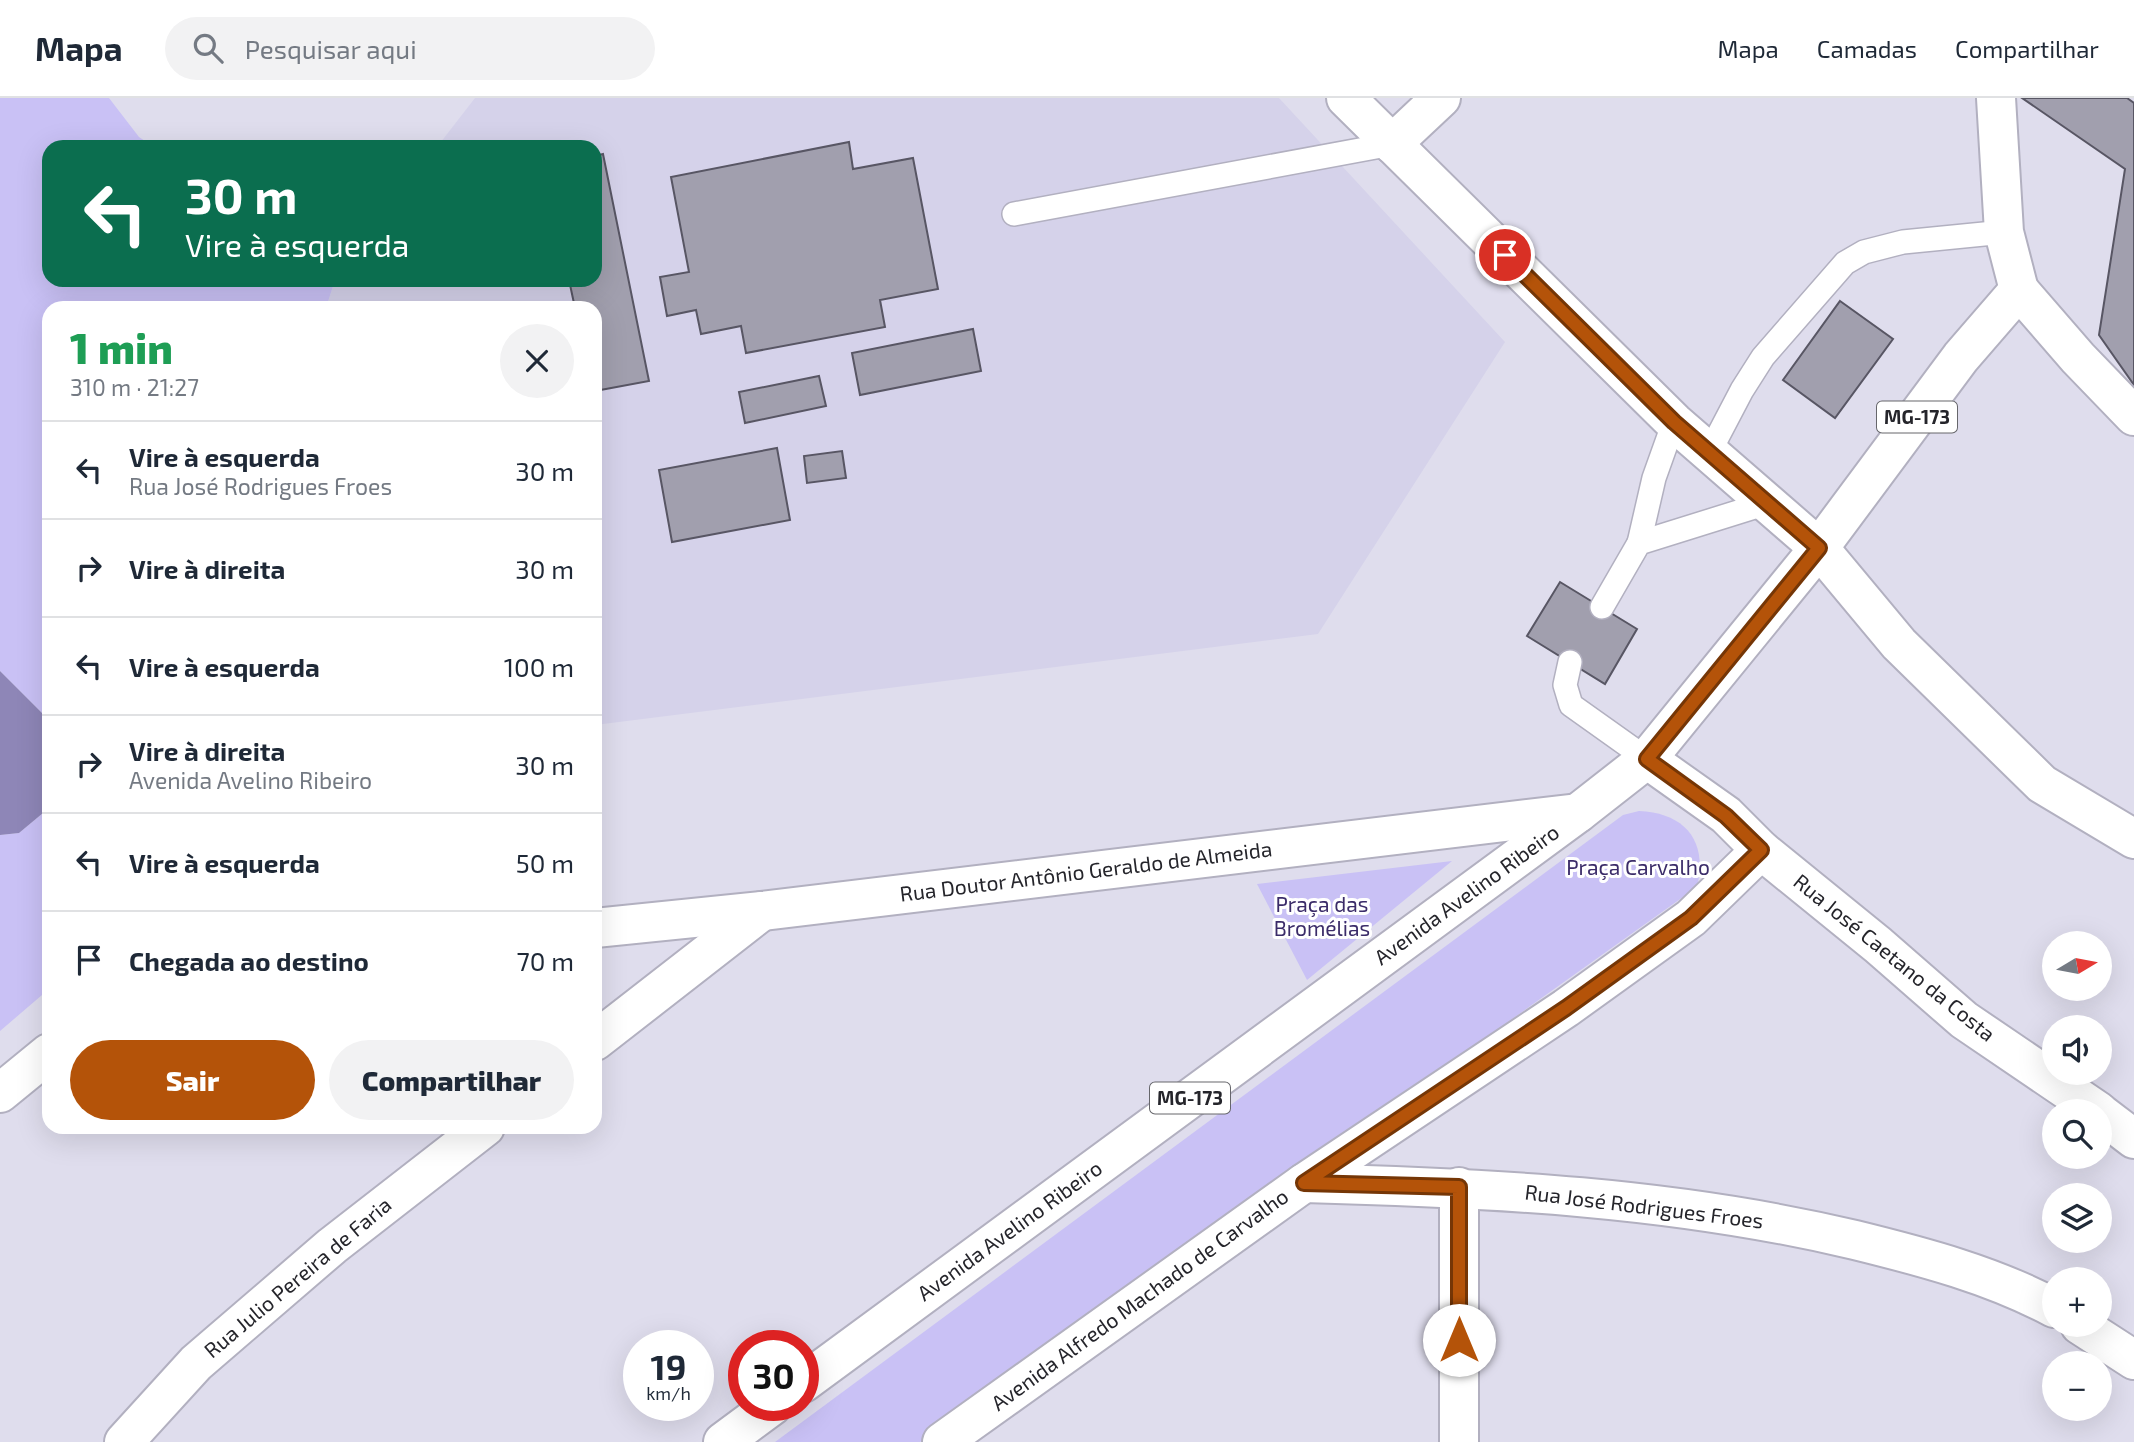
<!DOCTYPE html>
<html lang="pt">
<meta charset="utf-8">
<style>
body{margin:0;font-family:"Exo 2",sans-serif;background:#f2f2f3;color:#1f2937;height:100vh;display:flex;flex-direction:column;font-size:26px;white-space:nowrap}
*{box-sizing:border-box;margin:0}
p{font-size:23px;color:#747a83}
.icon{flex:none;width:38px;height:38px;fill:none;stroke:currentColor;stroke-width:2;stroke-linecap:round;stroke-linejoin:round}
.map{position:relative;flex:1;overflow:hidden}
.drawer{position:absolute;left:42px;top:203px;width:560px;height:833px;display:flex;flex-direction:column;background:#fff;border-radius:21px;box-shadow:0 7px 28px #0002}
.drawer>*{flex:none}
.top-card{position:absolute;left:42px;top:42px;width:560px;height:147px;border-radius:21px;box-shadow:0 7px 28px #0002;background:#0b6e4f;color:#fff;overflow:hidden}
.needle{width:46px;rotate:80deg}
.controls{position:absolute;left:2042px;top:833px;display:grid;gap:14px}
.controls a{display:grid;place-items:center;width:70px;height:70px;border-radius:50%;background:#fff;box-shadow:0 7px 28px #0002;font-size:35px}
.speed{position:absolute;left:623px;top:1232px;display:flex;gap:14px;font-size:35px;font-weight:700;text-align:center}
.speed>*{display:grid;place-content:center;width:91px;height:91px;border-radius:50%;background:#fff;box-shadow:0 7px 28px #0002;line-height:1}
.speed small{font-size:18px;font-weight:400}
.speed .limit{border:10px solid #d22;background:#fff;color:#111}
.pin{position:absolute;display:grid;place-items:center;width:60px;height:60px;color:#fff;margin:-30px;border:4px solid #fff;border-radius:50%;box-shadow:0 2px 7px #0007}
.me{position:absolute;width:77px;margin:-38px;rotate:0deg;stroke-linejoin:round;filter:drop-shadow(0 0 5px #0008)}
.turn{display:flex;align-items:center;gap:24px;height:147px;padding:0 28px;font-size:32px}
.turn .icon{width:91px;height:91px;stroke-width:2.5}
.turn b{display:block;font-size:49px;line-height:60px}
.round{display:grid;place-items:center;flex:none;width:74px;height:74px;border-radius:37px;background:#f2f2f3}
.headline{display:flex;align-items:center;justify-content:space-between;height:119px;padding:0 28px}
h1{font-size:42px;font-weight:800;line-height:52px;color:#1e9e55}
.button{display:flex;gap:14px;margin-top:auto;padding:14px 28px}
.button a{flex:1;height:80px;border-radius:42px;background:#b45309;color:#fff;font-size:28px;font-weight:800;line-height:80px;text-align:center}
.button a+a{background:#f2f2f3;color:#1f2937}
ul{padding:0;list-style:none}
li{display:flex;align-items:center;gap:21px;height:98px;padding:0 28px;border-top:2px solid #e0e1e3}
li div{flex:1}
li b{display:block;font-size:26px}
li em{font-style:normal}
header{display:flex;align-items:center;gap:42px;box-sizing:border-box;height:98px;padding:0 35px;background:#fff;border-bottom:2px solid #e0e1e3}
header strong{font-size:33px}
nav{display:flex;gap:38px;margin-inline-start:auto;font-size:24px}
.search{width:490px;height:63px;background:#f2f2f3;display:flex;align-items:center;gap:18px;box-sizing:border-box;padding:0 24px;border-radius:38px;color:#747a83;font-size:26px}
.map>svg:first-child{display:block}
.built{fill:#d5d2ea}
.green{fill:#c9c1f5}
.water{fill:#8e86b7}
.building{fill:#a19fae;stroke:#585664;stroke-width:2}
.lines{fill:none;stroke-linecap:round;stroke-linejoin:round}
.lane-casing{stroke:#b2b0c0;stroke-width:26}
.street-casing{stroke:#b2b0c0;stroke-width:42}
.secondary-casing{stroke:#b2b0c0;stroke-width:42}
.highway-casing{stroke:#b2b0c0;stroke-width:42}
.lane{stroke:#fff;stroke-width:23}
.street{stroke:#fff;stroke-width:38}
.secondary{stroke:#fff;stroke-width:38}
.highway{stroke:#fff;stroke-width:38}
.route-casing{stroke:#753606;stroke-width:18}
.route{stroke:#b45309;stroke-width:12}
.labels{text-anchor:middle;stroke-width:6;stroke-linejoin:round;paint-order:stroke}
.shield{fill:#fff;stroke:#66666b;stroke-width:2}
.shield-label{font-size:19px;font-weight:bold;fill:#25252b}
.park-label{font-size:21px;fill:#3b2c69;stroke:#fff}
.street-label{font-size:21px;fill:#25252b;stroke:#fff}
</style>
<header>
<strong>Mapa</strong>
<div class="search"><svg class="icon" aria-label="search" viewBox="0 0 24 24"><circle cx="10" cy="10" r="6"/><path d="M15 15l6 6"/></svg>Pesquisar aqui</div>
<nav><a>Mapa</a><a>Camadas</a><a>Compartilhar</a></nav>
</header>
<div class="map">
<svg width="2134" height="1344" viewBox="0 0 2134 1344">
<rect width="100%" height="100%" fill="#dfdded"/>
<path class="built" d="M475,0H1279L1505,244L1318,536L595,627V210H326L335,182H595V49H437Z"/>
<g class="green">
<path d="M0,0H109L139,39L154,49H49V182H335L326,210H49V622L0,573Z"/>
<path d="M49,710V891L0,933V737L19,735Z"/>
<path d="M1639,713C1686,715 1708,744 1697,789L920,1344H775L1623,717Z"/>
<path d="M1452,763L1307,882L1257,786Z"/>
</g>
<path class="water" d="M0,573L49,622V710L19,735L0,737Z"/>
<g class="building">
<path d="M2022,0H2127L2134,5V287L2099,237L2125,71Z"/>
<path d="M849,44L853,71L913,60L938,191L880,202L885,229L746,255L741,228L701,236L696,212L667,218L660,179L689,174L671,79Z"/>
<path d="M603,56L649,283L595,293V210H575L569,182H595V58Z"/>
<path d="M1840,203L1893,241L1835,320L1783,282Z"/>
<path d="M973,231L981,273L860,297L852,255Z"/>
<path d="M819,278L826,308L745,325L739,294Z"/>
<path d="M777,350L790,422L672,444L659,372Z"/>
<path d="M842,353L846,380L807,385L804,358Z"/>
<path d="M1560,484L1637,531L1605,586L1527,538Z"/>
</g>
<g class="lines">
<defs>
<g id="lane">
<path d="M1014,116L1392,46"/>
<path d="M1709,355L1742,292L1763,259L1845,165L1864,154L1903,144L2004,134"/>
<path d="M1639,445L1654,380L1674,324"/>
<path d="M1602,509L1639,445L1767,405"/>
<path d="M1570,564L1565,587L1571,607L1647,661"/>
</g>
<g id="street">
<path d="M1392,46L1441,0"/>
<path d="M1647,661L1726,717L1761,752L1878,847L1964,922L2098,1013"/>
<path d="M595,830L762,813L1578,715"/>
<path d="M595,943L762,813"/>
<path d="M0,995L49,955"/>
<path d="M2100,1015L2134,1041"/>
<path d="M1304,1085C1490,1090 1674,1099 1855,1142C1924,1159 1992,1177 2054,1210"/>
<path d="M2080,1227L2134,1262"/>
<path d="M124,1344L196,1265L332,1148L485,1029"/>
<path d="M942,1344L1304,1085L1566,910L1691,820L1761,752"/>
<path d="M1459,1344V1089"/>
</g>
<g id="secondary">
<path d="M1346,0L1674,324L1819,450"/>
<path d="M1996,0L2004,134L2019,192"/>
</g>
<g id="highway">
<path d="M1819,450L1899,546L2042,686L2134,741"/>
<path d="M803,1285L1578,715L1647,661L1819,450L1961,259L2019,192L2078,260L2134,318"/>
<path d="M723,1344L773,1307"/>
</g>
</defs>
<use href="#lane" class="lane-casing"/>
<use href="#street" class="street-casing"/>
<use href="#secondary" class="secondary-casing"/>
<use href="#highway" class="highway-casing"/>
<use href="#lane" class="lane"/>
<use href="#street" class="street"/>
<use href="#secondary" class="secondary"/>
<use href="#highway" class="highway"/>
</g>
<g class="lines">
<defs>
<path id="route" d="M1459,1242V1089L1304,1085L1566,910L1691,820L1761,752L1726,718L1647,661L1819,450L1674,324L1505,157"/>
</defs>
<use href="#route" class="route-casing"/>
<use href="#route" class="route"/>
</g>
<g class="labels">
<g class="shield">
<rect x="1877" y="303.5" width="80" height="31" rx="5"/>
<rect x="1150" y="984.5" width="80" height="31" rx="5"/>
</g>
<g class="shield-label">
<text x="1917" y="326">MG-173</text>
<text x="1190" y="1007">MG-173</text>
</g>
<g class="park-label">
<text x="1638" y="777">Praça Carvalho</text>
<text x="1322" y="814">Praça das<tspan x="1322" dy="24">Bromélias</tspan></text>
</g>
<g class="street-label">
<text transform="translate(1086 774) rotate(-7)" y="7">Rua Doutor Antônio Geraldo de Almeida</text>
<text transform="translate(1467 797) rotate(-36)" y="7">Avenida Avelino Ribeiro</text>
<text transform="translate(1894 860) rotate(39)" y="7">Rua José Caetano da Costa</text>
<text transform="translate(1644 1109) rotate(7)" y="7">Rua José Rodrigues Froes</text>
<text transform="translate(1010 1133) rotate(-36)" y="7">Avenida Avelino Ribeiro</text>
<text transform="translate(298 1180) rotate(-40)" y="7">Rua Julio Pereira de Faria</text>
<text transform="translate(1140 1202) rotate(-36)" y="7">Avenida Alfredo Machado de Carvalho</text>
</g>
</g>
</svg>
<div class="controls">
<a><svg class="needle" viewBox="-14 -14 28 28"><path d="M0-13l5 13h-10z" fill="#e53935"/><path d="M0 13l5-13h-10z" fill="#747a83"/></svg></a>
<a><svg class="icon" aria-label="sound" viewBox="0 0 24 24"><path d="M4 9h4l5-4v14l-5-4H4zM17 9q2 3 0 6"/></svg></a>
<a><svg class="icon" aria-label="search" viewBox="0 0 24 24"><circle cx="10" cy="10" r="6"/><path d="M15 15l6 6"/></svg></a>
<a><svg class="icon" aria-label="layers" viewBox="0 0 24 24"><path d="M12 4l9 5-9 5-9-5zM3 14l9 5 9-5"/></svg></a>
<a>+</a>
<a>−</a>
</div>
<div class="speed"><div>19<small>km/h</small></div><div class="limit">30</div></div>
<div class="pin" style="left:1505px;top:157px;background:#d93025"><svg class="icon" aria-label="arrive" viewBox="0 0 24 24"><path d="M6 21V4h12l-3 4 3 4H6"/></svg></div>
<svg class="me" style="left:1459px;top:1242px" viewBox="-20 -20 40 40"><circle r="19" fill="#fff"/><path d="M0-13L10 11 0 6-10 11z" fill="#b45309"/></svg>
<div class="top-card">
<div class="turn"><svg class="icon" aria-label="left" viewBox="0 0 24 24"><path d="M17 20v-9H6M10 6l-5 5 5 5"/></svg><div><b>30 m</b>Vire à esquerda</div></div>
</div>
<section class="drawer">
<div class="headline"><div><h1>1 min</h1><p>310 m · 21:27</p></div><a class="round"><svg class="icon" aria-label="close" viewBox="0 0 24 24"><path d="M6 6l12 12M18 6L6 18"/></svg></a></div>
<ul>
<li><svg class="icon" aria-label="left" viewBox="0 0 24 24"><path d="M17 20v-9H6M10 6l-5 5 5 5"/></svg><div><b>Vire à esquerda</b><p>Rua José Rodrigues Froes</p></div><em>30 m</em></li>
<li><svg class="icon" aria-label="right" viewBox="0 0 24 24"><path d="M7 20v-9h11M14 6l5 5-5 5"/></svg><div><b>Vire à direita</b></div><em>30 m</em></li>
<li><svg class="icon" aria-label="left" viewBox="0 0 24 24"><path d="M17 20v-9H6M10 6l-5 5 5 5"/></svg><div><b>Vire à esquerda</b></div><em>100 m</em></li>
<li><svg class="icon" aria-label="right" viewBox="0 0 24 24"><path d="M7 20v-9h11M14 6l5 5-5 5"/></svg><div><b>Vire à direita</b><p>Avenida Avelino Ribeiro</p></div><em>30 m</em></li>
<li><svg class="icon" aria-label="left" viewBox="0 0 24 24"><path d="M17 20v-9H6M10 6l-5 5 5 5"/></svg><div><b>Vire à esquerda</b></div><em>50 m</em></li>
<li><svg class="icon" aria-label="arrive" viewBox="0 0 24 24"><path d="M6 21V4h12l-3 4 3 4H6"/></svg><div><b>Chegada ao destino</b></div><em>70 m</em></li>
</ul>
<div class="button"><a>Sair</a><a>Compartilhar</a></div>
</section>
</div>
